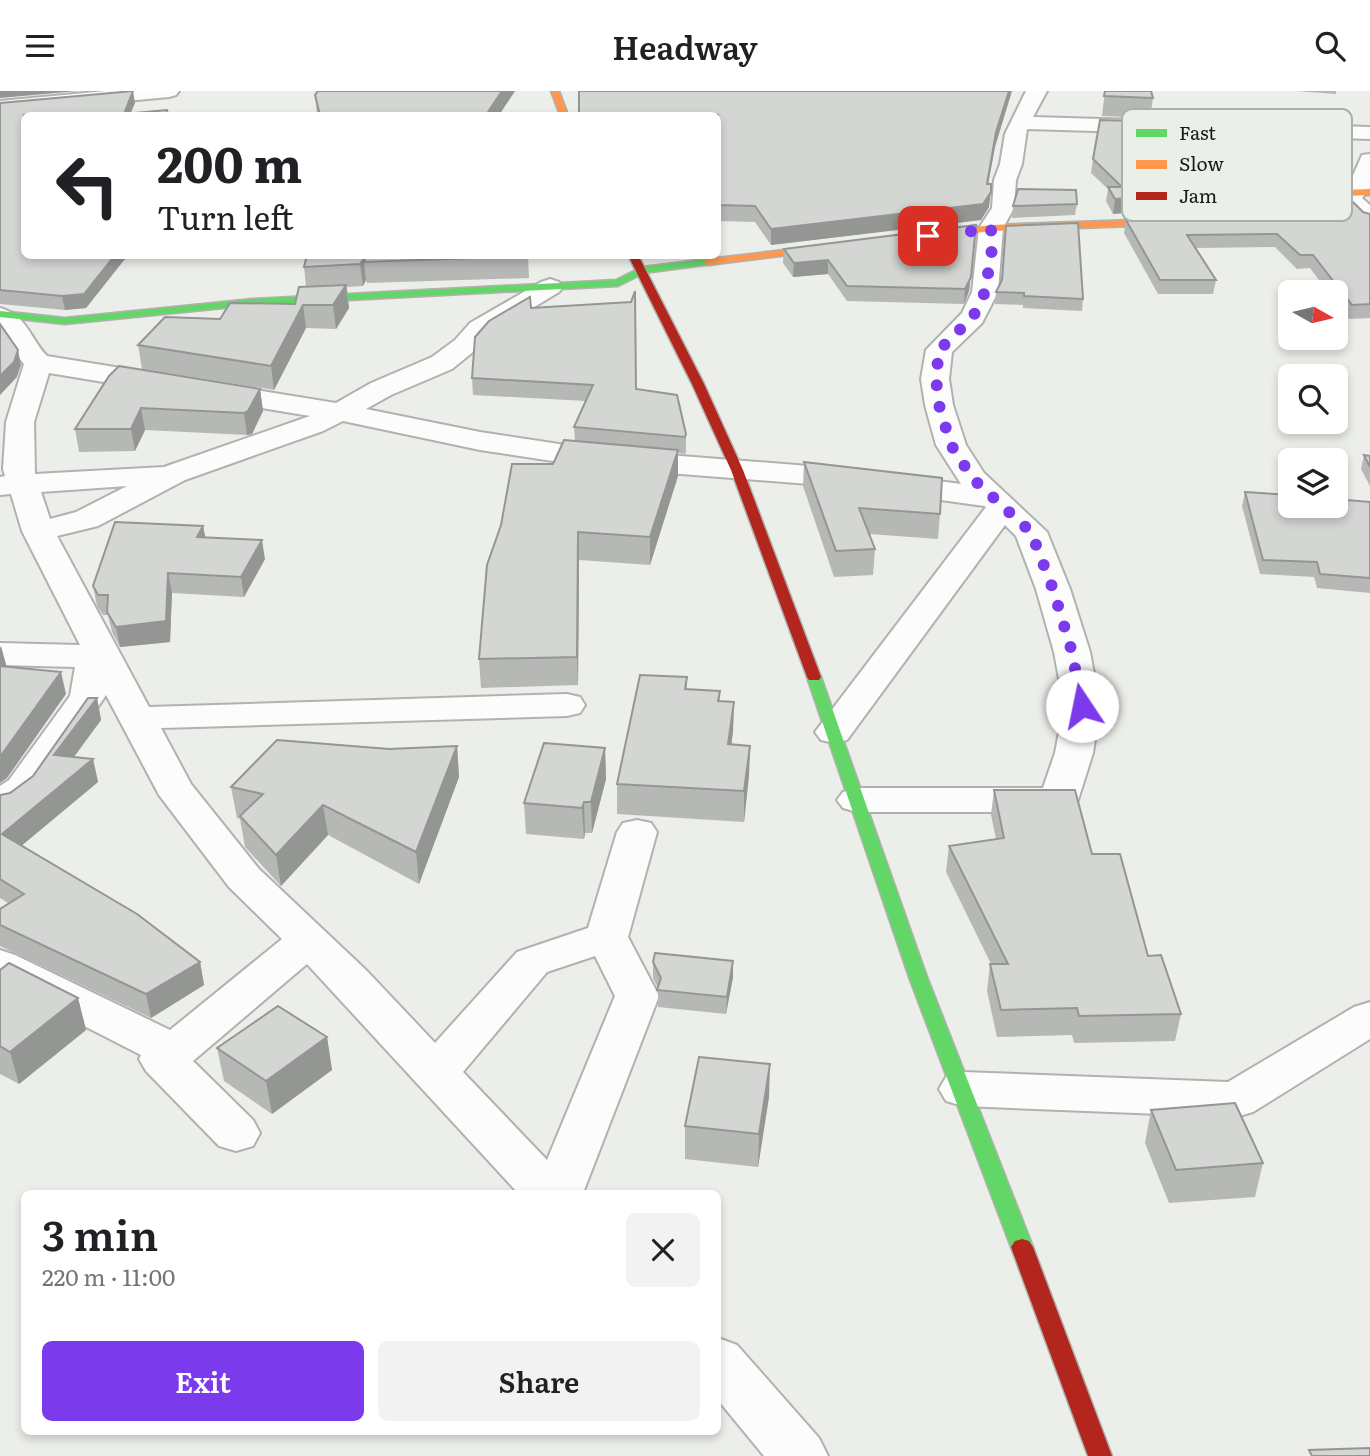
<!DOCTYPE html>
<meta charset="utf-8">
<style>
body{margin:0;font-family:Literata,serif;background:#f2f2f2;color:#202124;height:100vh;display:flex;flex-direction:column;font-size:26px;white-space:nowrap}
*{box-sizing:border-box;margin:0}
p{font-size:23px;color:#757577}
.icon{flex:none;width:38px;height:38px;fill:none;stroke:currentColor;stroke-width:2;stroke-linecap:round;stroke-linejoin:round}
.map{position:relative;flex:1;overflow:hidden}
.drawer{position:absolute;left:21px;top:1099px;width:700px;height:245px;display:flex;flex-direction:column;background:#fff;border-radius:10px;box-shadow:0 4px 10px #0003}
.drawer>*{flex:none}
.banner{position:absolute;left:21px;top:21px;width:700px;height:147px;border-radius:10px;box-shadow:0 4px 10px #0003;background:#fff;color:#202124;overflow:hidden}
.needle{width:46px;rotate:98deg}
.controls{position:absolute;left:1278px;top:189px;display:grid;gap:14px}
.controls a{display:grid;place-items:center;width:70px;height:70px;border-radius:10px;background:#fff;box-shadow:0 4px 10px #0003;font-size:35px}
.pin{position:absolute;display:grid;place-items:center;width:60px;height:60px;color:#fff;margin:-30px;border-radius:14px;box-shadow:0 4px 10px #0006}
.me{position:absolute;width:77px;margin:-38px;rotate:349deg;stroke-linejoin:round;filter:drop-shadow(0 0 5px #0008)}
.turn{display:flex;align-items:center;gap:24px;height:147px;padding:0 21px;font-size:32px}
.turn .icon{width:91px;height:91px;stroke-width:2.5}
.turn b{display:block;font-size:49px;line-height:60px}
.round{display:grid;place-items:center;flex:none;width:74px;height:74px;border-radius:10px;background:#f2f2f2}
.head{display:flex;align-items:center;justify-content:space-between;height:119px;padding:0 21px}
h1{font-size:42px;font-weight:600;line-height:52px}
.action{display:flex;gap:14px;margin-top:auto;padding:14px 21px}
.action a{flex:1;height:80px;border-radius:10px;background:#7c3aed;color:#fff;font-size:28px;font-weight:600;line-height:80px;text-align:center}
.action a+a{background:#f2f2f2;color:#202124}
header{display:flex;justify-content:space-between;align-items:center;height:91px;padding:0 21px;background:#fff;font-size:32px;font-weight:600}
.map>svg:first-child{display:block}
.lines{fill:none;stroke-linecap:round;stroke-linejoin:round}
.street-casing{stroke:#b1b2af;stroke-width:4}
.fast-casing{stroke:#b1b2af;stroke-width:3}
.slow-casing{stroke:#b1b2af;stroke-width:3}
.jam-casing{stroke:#b1b2af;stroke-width:3}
.street{fill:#fcfcfc;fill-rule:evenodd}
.fast{fill:#63d668;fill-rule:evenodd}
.slow{fill:#ff974d;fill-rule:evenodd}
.jam{fill:#b3261e;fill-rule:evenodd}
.wall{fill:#b6b8b5}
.shaded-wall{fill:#949694}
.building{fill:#d4d6d3;stroke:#949694;stroke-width:2}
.route{stroke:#7c3aed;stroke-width:12;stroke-dasharray:0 21.6}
.key{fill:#ebefe9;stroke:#acafab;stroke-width:2}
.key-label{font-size:19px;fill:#1a1b19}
</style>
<header><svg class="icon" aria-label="menu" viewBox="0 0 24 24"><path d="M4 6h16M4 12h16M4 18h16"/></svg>Headway<svg class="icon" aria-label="search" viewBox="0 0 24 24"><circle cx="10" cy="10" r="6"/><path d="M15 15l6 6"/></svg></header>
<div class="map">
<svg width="1370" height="1365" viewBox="0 0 1370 1365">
<rect width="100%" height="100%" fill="#eceeea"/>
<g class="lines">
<defs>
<g id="street">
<path d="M106,0H179L176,4L169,6L0,22V10Z"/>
<path d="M1026,0H1047L1033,26L1370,36V48L1027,38L1022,73L1016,89L1014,117L1003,137L998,201L982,232L952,261L949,288L953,314L966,354L984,382L1047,441L1070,498L1090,561L1100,615L1093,662L1078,709L1072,717L1058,721H857L843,717L837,709L843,701L857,697H1043L1055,662L1064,615L1054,561L1036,498L1016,445L1005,434L847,649L834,652L821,649L815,641L986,416L984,415L847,396L592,376L480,359L343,330L323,340L185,389L98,435L57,445L149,616L567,603L580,606L585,614L580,622L567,625L161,637L191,693L259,778L367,880L435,952L517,861L588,837L617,741L623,732L637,729L651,732L657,741L628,846L659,905L583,1102H518L307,873L193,970L253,1029L260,1042L253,1055L236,1060L219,1055L146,980L139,968L141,964L0,892V859L15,864L170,939L282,848L229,796L159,704L106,604L37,705L14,722L0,726V695L9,689L70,605L75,576L0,574V552L80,554L22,440L11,403L0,404V386L5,385L3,378L6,331L24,273C14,262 11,250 0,239V217C27,224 31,249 47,265L336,312L371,292L432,266L455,249L470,232L541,191L550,188L559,191L563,196L559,201L488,244L473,261L452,278L391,304L366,318L480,341L592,358L847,378L961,393L936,354L925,314L921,288L926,259L962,222L972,201L979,137L992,117L994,89L1000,73L1005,43ZM49,282L310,325L164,376L35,383L34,331ZM127,395L76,421L50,428L41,401ZM595,865L615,905L547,1069L463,981L547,881Z"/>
<path d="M1370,63V97L1362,107L1370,114V134L1362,132L1332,101L1335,96H1348L1362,64Z"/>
<path d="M1370,911V948L1253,1021L1236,1026L963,1015L946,1010L939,998L946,986L963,981L1228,991L1354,916Z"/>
<path d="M718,1247L737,1254L819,1347L828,1365H764L718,1309Z"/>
</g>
<g id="fast">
<path d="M708,168L712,169V173L644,182L618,195L253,214L65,233L0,226V220L65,227L253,208L616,189L642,176Z"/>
<path d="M814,582L821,586L927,886L1033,1156L1029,1162L1022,1164L1015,1162L1011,1156L909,886L807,586Z"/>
</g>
<g id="slow">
<path d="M551,0H559L568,24H560Z"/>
<path d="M1370,98V104L1270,108L1258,118L1134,135L991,140L923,149L918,146L923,143L991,134L1134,129L1255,113L1267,102Z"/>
<path d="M835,153L838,154V158L708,174L703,171L708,168Z"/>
</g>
<g id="jam">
<path d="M628,164H638L704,293L743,379L821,586L819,589H809L807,586L731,379L692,293Z"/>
<path d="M1022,1148L1029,1150L1033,1156L1112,1365H1088L1011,1156L1015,1150Z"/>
</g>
</defs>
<use href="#street" class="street-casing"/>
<use href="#fast" class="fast-casing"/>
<use href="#slow" class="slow-casing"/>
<use href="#jam" class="jam-casing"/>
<use href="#street" class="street"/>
<use href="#fast" class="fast"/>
<use href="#slow" class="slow"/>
<use href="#jam" class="jam"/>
</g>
<g class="wall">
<path d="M318,0H515L499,24H317L315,4Z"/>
<path d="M1105,0L1153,7L1150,27L1102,25Z"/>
<path d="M1296,0H1336V3Z"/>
<path d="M0,12H135L24,164H128L86,217L65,219L0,213Z"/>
<path d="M718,24L995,56L988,93L989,116L981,129L771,154L755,131L718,130Z"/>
<path d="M1093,68L1262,97L1250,107L1213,113L1113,123L1106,110L1108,98L1091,82Z"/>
<path d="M1077,113L1075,124L1012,127L1013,115Z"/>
<path d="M1363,121L1370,123V227L1349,228L1335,210V201H1328L1310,177L1297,178L1275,156L1196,157L1216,189L1213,203H1158L1124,142L1126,129Z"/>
<path d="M976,134L969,200L964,213L847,210L828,183L793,186L783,172L784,158Z"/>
<path d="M307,164H528L529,187L367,192L366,189L363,195L347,196L349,217L336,238L306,237L274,299L142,278L138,254L220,228L295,213L306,196L304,176Z"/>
<path d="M1002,190L1083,208L1082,220L1023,217V214L995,213L996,201Z"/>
<path d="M531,217L637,298L686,343V360L685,363L678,362V385L650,474L579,469L578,594L481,597L479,568L553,373L575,350L574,336L586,310L473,304L472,287Z"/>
<path d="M109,285L260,298L263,320L252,343L247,344L145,339L135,360L79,361L75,338Z"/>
<path d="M1364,364L1370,365V395L1361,378Z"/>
<path d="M804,371L940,423L938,448L869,443L875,458L873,484L834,486L803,395Z"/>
<path d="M1245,401L1370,411V502L1317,497L1314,486L1260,483L1242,415Z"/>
<path d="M203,435L205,446L265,468L244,506L172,502L170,551L120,556L112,541L108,524H103L97,515L93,495Z"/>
<path d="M687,586V598L720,600V610L734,611L733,640L731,654L750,655L749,684L744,731L617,723V693Z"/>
<path d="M97,607L101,629L74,666L93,668L98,691L22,754L200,871L204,894L151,927L0,855V818L8,812L0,807V704L10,702L33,685Z"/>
<path d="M457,655L459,686L419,793L328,744L281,795L245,756L240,728L237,727L231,696L389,658Z"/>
<path d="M605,657L606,688L592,742H585L584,748L526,743L524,712Z"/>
<path d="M994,699L1092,763L1181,923L1175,950L1074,952L1072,944L997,946L987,900L990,873H991L946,781L949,755L996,748L991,724Z"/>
<path d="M653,871L733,886L726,923L658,916V897L653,887Z"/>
<path d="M0,879L78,907L86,939L19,993L0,983Z"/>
<path d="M327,946L332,979L272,1023L224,990L217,957Z"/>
<path d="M769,1006L758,1076L685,1068V1035Z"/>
<path d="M1151,1019L1263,1072L1255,1106L1169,1112L1145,1052Z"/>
</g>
<g class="shaded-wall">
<path d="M0,0H78L0,7Z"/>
<path d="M133,0L135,12L130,24L124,23Z"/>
<path d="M502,0H515L499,24H486Z"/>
<path d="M1009,0H1012L995,56L985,109L987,93L996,41Z"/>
<path d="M1264,82L1262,97L1250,107L1213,113L1113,123L1115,108Z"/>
<path d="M991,101L989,116L981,129L771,154V138Z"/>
<path d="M975,149L969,200L964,213L965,198Z"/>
<path d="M115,164H128L86,217L65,219L62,205Z"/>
<path d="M366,165L364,171L366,189L363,195L360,173Z"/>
<path d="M828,169V183L793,186L794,172Z"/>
<path d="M346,194L349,217L336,238L333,214Z"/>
<path d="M303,214L306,237L274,299L271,275Z"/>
<path d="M18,259L21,274L17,286L0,304V285Z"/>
<path d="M260,298L263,320L252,343L247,344L244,322Z"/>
<path d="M141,317L145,339L135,360L131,338Z"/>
<path d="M678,359V385L650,474V446Z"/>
<path d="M203,435L207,454L197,446Z"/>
<path d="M578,441L579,469L578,594L577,566Z"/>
<path d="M262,449L265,468L244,506L241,486Z"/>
<path d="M168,482L172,502L170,551L120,556L116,536Z"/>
<path d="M1,555L7,577L0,583V557Z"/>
<path d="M61,581L66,603L7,687L0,692V666Z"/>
<path d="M97,607L101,629L59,686L54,664Z"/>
<path d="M734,611L733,640L728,683V653Z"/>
<path d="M457,655L459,686L419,793L416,761Z"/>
<path d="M750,655L749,684L744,731V700Z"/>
<path d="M605,657L606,688L592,742L591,711Z"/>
<path d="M93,668L98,691L8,766L2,743Z"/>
<path d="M584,711L585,742L584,748L582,717Z"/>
<path d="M323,714L328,744L281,795L276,764Z"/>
<path d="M733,870V886L726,923L727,906Z"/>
<path d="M200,871L204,894L151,927L146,903Z"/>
<path d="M78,907L86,939L19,993L10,961Z"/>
<path d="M327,946L332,979L272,1023L266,990Z"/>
<path d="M770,973L769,1006L758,1076L759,1043Z"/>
</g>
<g class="building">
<path d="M133,0L124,23L167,19L168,24H24V164H115L84,203L62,205L0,199V12Z"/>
<path d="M318,0H502L486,24H320L315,4Z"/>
<path d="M579,0H1009L996,41L987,93H991V101L983,113L771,138L755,115L718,114V24H579Z"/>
<path d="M1105,0H1151L1153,7L1104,5Z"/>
<path d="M1100,29L1244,33L1264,82L1252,92L1215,99L1115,108L1108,96H1122L1093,68Z"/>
<path d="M1018,98L1076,99L1077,113L1013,115Z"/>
<path d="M1341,99L1363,121L1370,123V213L1352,214L1313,164H1300L1277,143L1187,144L1216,189H1160L1126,129L1216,120L1269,110L1278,101Z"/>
<path d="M1078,132L1083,208L1024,205V202L996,201L1002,189L1006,135Z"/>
<path d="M976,134L971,186L965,198L847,195L828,169L794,172L784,158Z"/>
<path d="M307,164H528V165L364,171L366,165L360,173L304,176Z"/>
<path d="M346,194L333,214H303L271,275L138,254L165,226L220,228L230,212L295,213L299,196Z"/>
<path d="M635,200L636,298L677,304L686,343L685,346L574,336L593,294L472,287L475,246L489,230L530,206L531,217L631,211Z"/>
<path d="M0,233L18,259L14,271L0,285Z"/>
<path d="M119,275L260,298L248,320L244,322L141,317L131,338H75L109,285Z"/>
<path d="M564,349L678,359L650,446L578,441L577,566L479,568L487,474L501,434L512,373H553Z"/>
<path d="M1364,364L1370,365V376Z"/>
<path d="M804,371L942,387L940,423L859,417L875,458L836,460Z"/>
<path d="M1245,401L1290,404V415H1335V408L1370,411V487L1320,483L1317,471L1263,469Z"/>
<path d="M115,431L203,435L197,446L262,449L241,486L168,482L166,530L116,536L107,521L108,504H98L93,495Z"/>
<path d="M0,575L61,581L0,666Z"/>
<path d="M640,584L687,586L685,598L720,600L718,610L734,611L728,653L750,655L744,700L617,693Z"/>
<path d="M88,607H97L54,664L93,668L2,743L137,823L200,871L146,903L0,834V818L24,803L0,788V704L10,702L33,685Z"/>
<path d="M277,649L389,658L457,655L416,761L323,714L276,764L240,725L263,703L231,696Z"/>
<path d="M544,652L605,657L591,711H584L582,717L524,712Z"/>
<path d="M994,699H1075L1092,763H1120L1148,865L1161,864L1181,923L1079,925L1077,917L1001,919L990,873H1008L949,755L1004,747Z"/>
<path d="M655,862L733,870L727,906L657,899L661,887L653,871Z"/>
<path d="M9,872L78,907L10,961L0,955V879Z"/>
<path d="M278,915L327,946L266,990L217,957Z"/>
<path d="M699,966L770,973L759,1043L685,1035Z"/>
<path d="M1235,1012L1263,1072L1176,1079L1151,1019Z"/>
<path d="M1370,1357V1365H1312L1309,1359Z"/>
</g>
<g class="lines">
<path class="route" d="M928,145L991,138L992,158L985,201L973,226L939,259L936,288L939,314L951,354L973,388L1031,441L1053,498L1072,561L1082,615"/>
</g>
<rect x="1122" y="18" width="230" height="112" rx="10" class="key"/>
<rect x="1136" y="38" width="31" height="8" fill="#63d668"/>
<rect x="1136" y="69" width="31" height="9" fill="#ff974d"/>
<rect x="1136" y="101" width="31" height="8" fill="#b3261e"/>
<g class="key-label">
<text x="1179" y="49">Fast</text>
<text x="1179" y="80">Slow</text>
<text x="1179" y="112">Jam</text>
</g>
</svg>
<div class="controls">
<a><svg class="needle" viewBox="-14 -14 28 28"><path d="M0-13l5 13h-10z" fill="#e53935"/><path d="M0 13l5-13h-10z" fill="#757577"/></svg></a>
<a><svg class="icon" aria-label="search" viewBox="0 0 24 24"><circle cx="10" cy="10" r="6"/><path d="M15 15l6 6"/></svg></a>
<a><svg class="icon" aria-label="layers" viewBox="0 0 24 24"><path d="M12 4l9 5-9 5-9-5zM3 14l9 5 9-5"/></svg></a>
</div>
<div class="pin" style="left:928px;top:145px;background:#d93025"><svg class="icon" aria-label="arrive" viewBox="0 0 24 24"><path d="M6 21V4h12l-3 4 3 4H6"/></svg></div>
<svg class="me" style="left:1082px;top:615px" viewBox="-20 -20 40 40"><circle r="19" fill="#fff"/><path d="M0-13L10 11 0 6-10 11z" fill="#7c3aed"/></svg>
<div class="banner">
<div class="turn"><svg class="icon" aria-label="left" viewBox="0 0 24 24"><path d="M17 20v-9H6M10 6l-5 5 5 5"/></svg><div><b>200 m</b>Turn left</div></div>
</div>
<section class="drawer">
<div class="head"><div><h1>3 min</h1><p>220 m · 11:00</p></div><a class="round"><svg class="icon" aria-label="close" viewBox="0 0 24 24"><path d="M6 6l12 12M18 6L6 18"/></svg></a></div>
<div class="action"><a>Exit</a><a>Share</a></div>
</section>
</div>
